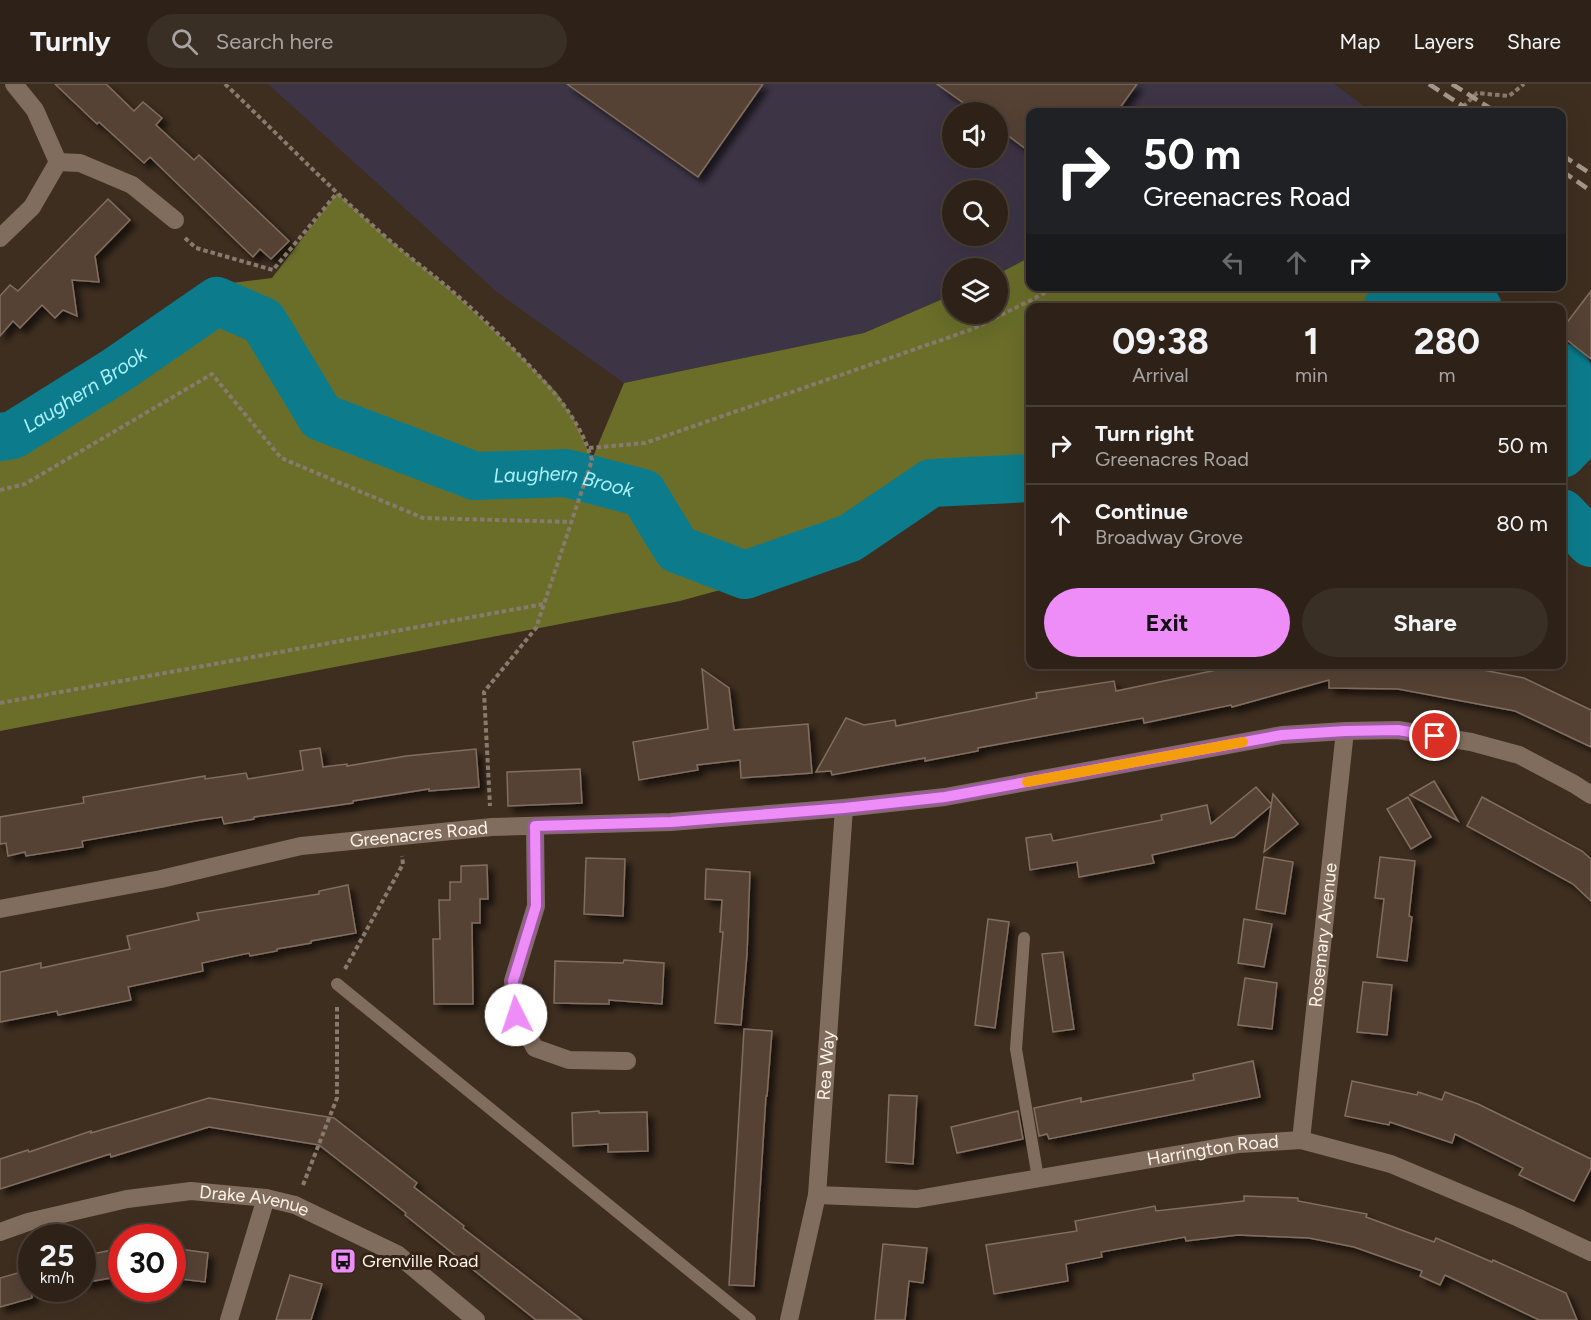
<!DOCTYPE html>
<style>
body{margin:0;font-family:Figtree,sans-serif;background:#3a2f25;color:#f1f3f6;height:100vh;display:flex;flex-direction:column;font-size:22px;white-space:nowrap}
*{box-sizing:border-box;margin:0}
p{font-size:20px;color:#a7a4a2}
.icon{flex:none;width:33px;height:33px;fill:none;stroke:currentColor;stroke-width:2;stroke-linecap:round;stroke-linejoin:round}
.map{position:relative;flex:1;overflow:hidden}
.details{position:absolute;left:1026px;top:219px;width:540px;height:366px;display:flex;flex-direction:column;background:#2e2218;border-radius:12px;box-shadow:0 6px 24px #0002,0 0 0 2px #493f37}
.details>*{flex:none}
.top-card{position:absolute;left:1026px;top:24px;width:540px;height:183px;border-radius:12px;box-shadow:0 6px 24px #0002,0 0 0 2px #493f37;background:#202124;color:#fff;overflow:hidden}
.buttons{position:absolute;left:942px;top:18px;display:grid;gap:12px}
.buttons a{display:grid;place-items:center;width:66px;height:66px;border-radius:50%;background:#2e2218;box-shadow:0 6px 24px #0002,0 0 0 2px #493f37;font-size:30px}
.speed{position:absolute;left:18px;top:1140px;display:flex;gap:12px;font-size:30px;font-weight:700;text-align:center}
.speed>*{display:grid;place-content:center;width:78px;height:78px;border-radius:50%;background:#2e2218;box-shadow:0 6px 24px #0002,0 0 0 2px #493f37;line-height:1}
.speed small{font-size:15px;font-weight:400}
.speed .limit{border:9px solid #d22;background:#fff;color:#111}
.pin{position:absolute;display:grid;place-items:center;width:51px;height:51px;color:#fff;margin:-26px;border:3px solid #fff;border-radius:50%;box-shadow:0 2px 6px #0007}
.me{position:absolute;width:66px;margin:-33px;rotate:356deg;stroke-linejoin:round;filter:drop-shadow(0 0 4px #0008)}
.turn{display:flex;align-items:center;gap:21px;height:126px;padding:0 18px;font-size:27px}
.turn .icon{width:78px;height:78px;stroke-width:2.5}
.turn b{display:block;font-size:42px;line-height:51px}
.lanes{display:flex;align-items:center;height:57px;padding:0 18px;background:#0003;justify-content:center;gap:30px;direction:ltr}
.lanes .off{opacity:.35}
.eta{display:flex;justify-content:space-evenly;align-items:center;height:102px;text-align:center}
.eta b{font-size:36px;font-weight:700;line-height:42px}
.cta{display:flex;gap:12px;margin-top:auto;padding:12px 18px}
.cta a{flex:1;height:69px;border-radius:36px;background:#ee8cf8;color:#111;font-size:24px;font-weight:700;line-height:69px;text-align:center}
.cta a+a{background:#3a2f25;color:#f1f3f6}
ul{padding:0;list-style:none}
li{display:flex;align-items:center;gap:18px;height:78px;padding:0 18px;border-top:2px solid #493f37}
li div{flex:1}
li b{display:block;font-size:22px}
li em{font-style:normal}
header{display:flex;align-items:center;gap:36px;box-sizing:border-box;height:84px;padding:0 30px;background:#2e2218;border-bottom:2px solid #493f37}
header strong{font-size:28px}
nav{display:flex;gap:33px;margin-inline-start:auto;font-size:21px}
.search{width:420px;height:54px;background:#3a2f25;display:flex;align-items:center;gap:15px;box-sizing:border-box;padding:0 21px;border-radius:33px;color:#a7a4a2;font-size:22px}
.map>svg:first-child{display:block}
.industrial{fill:#3d3546;fill-rule:evenodd}
.forest{fill:#6a6e29}
.lines{fill:none;stroke-linecap:round;stroke-linejoin:round}
.river{stroke:#0c7c8c;stroke-width:48}
.building{fill:#554335;stroke:#816e5f;stroke-width:1.5;filter:url(#shadow)}
.path{stroke:#887a6e;stroke-width:4;stroke-dasharray:4.5 3;stroke-linecap:butt}
.service{stroke:#806d5d;stroke-width:12}
.minor{stroke:#806d5d;stroke-width:18}
.rail{stroke:#a3968a;stroke-width:4.5;stroke-dasharray:12 6;stroke-linecap:butt}
.route-casing{stroke:#9b5ba1;stroke-width:15}
.route{stroke:#ee8cf8;stroke-width:10}
.slow{stroke:#f59e0b;stroke-width:10}
.labels{text-anchor:middle;stroke-width:6;stroke-linejoin:round;paint-order:stroke}
.street-label{font-size:18px;fill:#fdf2e9;stroke:#342416}
.poi-label{font-size:18px;fill:#fdf2e9;stroke:#342416;text-anchor:start}
.water-label{font-size:20px;font-style:italic;fill:#a9f0fd;stroke:#342416}
</style>
<header>
<strong>Turnly</strong>
<div class="search"><svg class="icon" aria-label="search" viewBox="0 0 24 24"><circle cx="10" cy="10" r="6"/><path d="M15 15l6 6"/></svg>Search here</div>
<nav><a>Map</a><a>Layers</a><a>Share</a></nav>
</header>
<div class="map">
<svg width="1591" height="1236" viewBox="0 0 1591 1236">
<defs>
<filter id="shadow"><feDropShadow dx="5.5" dy="5.5" stdDeviation="3" flood-color="#0009"/></filter>
</defs>
<rect width="100%" height="100%" fill="#3e2e20"/>
<path class="industrial" d="M268,0H1334L1372,28H1030V173L998,190V184H952V211L864,249L624,299L497,208ZM952,28H998V74H952ZM952,106H998V152H952Z"/>
<path class="forest" d="M337,109L388,155L450,205L512,263L557,309L575,337L592,375L624,299L864,249L952,211V230H998V190L1030,173V202L1399,203L1382,223L1030,224V394L931,399L859,468L680,517L0,647V336L12,333L83,295L158,244L215,201L272,194Z"/>
<g class="lines">
<g class="river">
<path d="M1387,224L1406,212L1478,224"/>
<path d="M1562,283L1568,288L1591,321"/>
<path id="s1" d="M0,353L13,351L117,286L217,217L263,237L321,333L475,392L566,389L643,409L677,465L745,491L850,454L931,399L1030,394"/>
<path d="M1562,370L1590,341L1591,323"/>
<path d="M1562,429L1591,459"/>
</g>
</g>
<g class="building">
<path d="M55,0H106L134,27L143,18L162,34L156,41L194,76L199,71L289,157L271,175L260,165L253,173L150,73L144,79L99,38L97,40Z"/>
<path d="M567,0H763L698,93Z"/>
<path d="M937,0H1137L1117,28H1030V68L998,44V28H976Z"/>
<path d="M108,115L130,136L95,172L99,198L72,196L77,232L63,226L55,234L42,221L20,244L13,237L0,252V212L10,201L18,207Z"/>
<path d="M1591,207V275L1562,252V245Z"/>
<path d="M1245,580H1452L1524,594L1591,626V663L1515,627L1398,605L1329,604V596L1232,623L1231,621L1144,639L1143,634L978,664V667L925,677V674L832,691L831,687L816,688L846,634L864,641L895,636L896,642L1037,614L1036,609L1063,605L1114,597L1116,607Z"/>
<path d="M702,585L729,604L734,646L808,640L812,689L741,694L740,676L697,681L698,686L639,696L633,658L708,645Z"/>
<path d="M320,664L323,683L347,680V682L406,672L476,665L479,703L429,707V705L353,717V719L254,733V735L224,740L222,733L201,736L82,757L83,763L26,772L25,768L8,772L6,759L0,760V733L84,719L83,713L205,692V695L246,689L248,695L303,686L300,667Z"/>
<path d="M580,685L582,719L508,722L507,688Z"/>
<path d="M1434,697L1458,737L1410,711Z"/>
<path d="M1256,703L1272,721L1234,753L1152,771L1154,779L1079,793L1077,778L1030,786L1026,754L1051,750L1053,757L1162,736L1161,731L1207,721L1211,740Z"/>
<path d="M1273,710L1298,740L1264,768Z"/>
<path d="M1408,713L1431,753L1411,765L1387,725Z"/>
<path d="M1482,713L1582,767L1591,775V817L1573,800L1467,742Z"/>
<path d="M1264,773L1293,778L1285,830L1256,825Z"/>
<path d="M1380,773L1415,777L1409,832L1412,833L1407,877L1377,873L1384,815L1375,814Z"/>
<path d="M586,774L625,775L623,832L584,830Z"/>
<path d="M487,781L488,815H480V839H472L473,920H434L433,855H440L439,816H450V798H461V782Z"/>
<path d="M706,785L750,788L747,870L741,941L715,939L723,848H720L722,816L705,815Z"/>
<path d="M348,801L356,849L311,857V859L277,865V867L250,872L249,869L202,879L203,887L128,903L131,916L58,931L57,927L0,938V888L41,879V884L130,865L127,852L199,836L197,829L319,810V807Z"/>
<path d="M988,835L1009,838L995,944L975,941Z"/>
<path d="M1244,835L1272,840L1264,883L1238,879Z"/>
<path d="M1063,868L1074,945L1053,948L1042,870Z"/>
<path d="M624,876L664,879L662,920L609,916V920L554,919L555,877L623,879Z"/>
<path d="M1245,894L1277,899L1272,945L1238,941Z"/>
<path d="M1363,898L1392,901L1387,951L1357,948Z"/>
<path d="M744,945L772,947L767,1012H766L754,1202L729,1201Z"/>
<path d="M1253,977L1260,1013L1049,1055L1047,1050L1039,1052L1034,1024L1081,1014V1018L1194,996L1193,990Z"/>
<path d="M1352,997L1417,1011L1418,1008L1442,1016L1445,1008L1478,1020L1591,1075V1084L1574,1117L1519,1091L1523,1084L1455,1050L1452,1059L1390,1038L1389,1041L1345,1032Z"/>
<path d="M889,1011L917,1012L913,1080L886,1078Z"/>
<path d="M209,1014L334,1034L417,1099L414,1103L464,1142L463,1144L582,1236H536L405,1131L406,1129L319,1061L209,1043L111,1073L110,1070L0,1105V1075L28,1066L29,1068L91,1047V1049Z"/>
<path d="M599,1027V1029L647,1028L648,1067L608,1068V1060L573,1062L572,1029Z"/>
<path d="M1018,1027L1023,1055L957,1069L951,1043Z"/>
<path d="M1244,1112L1298,1114V1117L1367,1130L1366,1133L1434,1158L1436,1154L1492,1178L1493,1176L1566,1209L1577,1236H1539L1445,1191L1440,1201L1420,1192L1422,1187L1354,1163L1309,1154L1238,1151L1186,1157L1185,1153L1101,1168L1102,1173L1066,1180L1068,1197L994,1210L986,1161L1077,1147L1075,1137L1155,1122L1156,1127L1244,1117Z"/>
<path d="M883,1160L927,1164L923,1199L909,1197L905,1236H875Z"/>
<path d="M122,1164V1192L82,1199V1172Z"/>
<path d="M172,1164L208,1169L205,1198L172,1194Z"/>
<path d="M32,1185V1214L0,1223V1194Z"/>
<path d="M290,1191L322,1200L311,1236H276Z"/>
</g>
<g class="lines">
<g class="path">
<path d="M225,0C279,51 330,105 387,154C407,172 430,188 451,206C476,228 500,251 523,275C552,305 580,335 592,376L536,544L484,608L490,722"/>
<path d="M1458,28L1477,9L1509,12L1524,0"/>
<path d="M185,154L196,164L273,186L337,109"/>
<path d="M589,364L645,359L973,245L1059,202"/>
<path d="M0,406L25,400L212,290L281,374L423,434L572,438"/>
<path d="M0,619L544,520"/>
<path d="M345,885L403,780L402,772"/>
<path d="M303,1101L337,1014V923"/>
</g>
<g class="service">
<path d="M1024,854L1016,965L1038,1094"/>
<path d="M337,900L750,1236"/>
</g>
<g class="minor">
<path d="M58,78L80,79L132,101L175,136"/>
<path d="M0,154L32,123L58,78L35,26L14,0"/>
<path d="M535,743L536,822L513,897L516,931L535,964L569,976L627,977"/>
<path id="s2" d="M0,825L161,795L301,762L492,743L671,738L844,724L945,713L1282,651L1345,647L1398,646L1471,658L1519,671L1574,700L1591,711"/>
<path id="s3" d="M1301,1056L1345,647"/>
<path id="s4" d="M817,1111L917,1115L1239,1060L1301,1056L1391,1080L1519,1134L1591,1168"/>
<path id="s5" d="M0,1148L28,1138L127,1115L191,1107L266,1114L295,1121L397,1170L476,1236"/>
<path d="M229,1236L266,1114"/>
<path id="s6" d="M789,1236L817,1111L844,724"/>
</g>
<g class="rail">
<path d="M1429,0L1472,28"/>
<path d="M1452,0L1496,28"/>
<path d="M1562,71L1591,90"/>
<path d="M1562,87L1591,107"/>
</g>
</g>
<g class="lines">
<defs>
<path id="route" d="M516,931L513,897L536,822L535,742L671,738L844,724L945,713L1282,651L1345,647L1398,646L1435,652"/>
</defs>
<use href="#route" class="route-casing"/>
<use href="#route" class="route"/>
<path class="slow" d="M1027,698L1243,658"/>
</g>
<defs>
<symbol id="bus-square" viewBox="-11 -11 22 22"><rect x="-9" y="-9" width="18" height="18" rx="4" fill="#ee8cf8" stroke="#342416"/><path d="M-5-6H5V4H4V6H2V4H-2V6H-4V4H-5ZM-3.5-4V0h7V-4ZM-3.5 1.2v1.5H-2V1.2ZM2 1.2v1.5H3.5V1.2Z" fill="#111"/></symbol>
</defs>
<g fill-rule="evenodd">
<use href="#bus-square" x="328" y="1162" width="30" height="30"/>
</g>
<g class="labels">
<g class="street-label">
<text dy="6" stroke="none"><textPath href="#s2" startOffset="426">Greenacres Road</textPath></text>
<text dy="6" stroke="none"><textPath href="#s3" startOffset="206">Rosemary Avenue</textPath></text>
<text dy="6" stroke="none"><textPath href="#s6" startOffset="258">Rea Way</textPath></text>
<text dy="6" stroke="none"><textPath href="#s4" startOffset="400">Harrington Road</textPath></text>
<text dy="6" stroke="none"><textPath href="#s5" startOffset="260">Drake Avenue</textPath></text>
</g>
<g class="poi-label">
<text x="362" y="1183">Grenville Road</text>
</g>
<g class="water-label">
<text dy="7" stroke="none"><textPath href="#s1" startOffset="98">Laughern Brook</textPath></text>
<text dy="7" stroke="none"><textPath href="#s1" startOffset="674">Laughern Brook</textPath></text>
</g>
</g>
</svg>
<div class="buttons">
<a><svg class="icon" aria-label="sound" viewBox="0 0 24 24"><path d="M4 9h4l5-4v14l-5-4H4zM17 9q2 3 0 6"/></svg></a>
<a><svg class="icon" aria-label="search" viewBox="0 0 24 24"><circle cx="10" cy="10" r="6"/><path d="M15 15l6 6"/></svg></a>
<a><svg class="icon" aria-label="layers" viewBox="0 0 24 24"><path d="M12 4l9 5-9 5-9-5zM3 14l9 5 9-5"/></svg></a>
</div>
<div class="speed"><div>25<small>km/h</small></div><div class="limit">30</div></div>
<div class="pin" style="left:1435px;top:652px;background:#d93025"><svg class="icon" aria-label="arrive" viewBox="0 0 24 24"><path d="M6 21V4h12l-3 4 3 4H6"/></svg></div>
<svg class="me" style="left:516px;top:931px" viewBox="-20 -20 40 40"><circle r="19" fill="#fff"/><path d="M0-13L10 11 0 6-10 11z" fill="#ee8cf8"/></svg>
<div class="top-card">
<div class="turn"><svg class="icon" aria-label="right" viewBox="0 0 24 24"><path d="M7 20v-9h11M14 6l5 5-5 5"/></svg><div><b>50 m</b>Greenacres Road</div></div>
<div class="lanes"><svg class="icon off" aria-label="left" viewBox="0 0 24 24"><path d="M17 20v-9H6M10 6l-5 5 5 5"/></svg><svg class="icon off" aria-label="ahead" viewBox="0 0 24 24"><path d="M12 20V5M6 11l6-6 6 6"/></svg><svg class="icon" aria-label="right" viewBox="0 0 24 24"><path d="M7 20v-9h11M14 6l5 5-5 5"/></svg></div>
</div>
<section class="details">
<div class="eta">
<div><b>09:38</b><p>Arrival</p></div>
<div><b>1</b><p>min</p></div>
<div><b>280</b><p>m</p></div>
</div>
<ul>
<li><svg class="icon" aria-label="right" viewBox="0 0 24 24"><path d="M7 20v-9h11M14 6l5 5-5 5"/></svg><div><b>Turn right</b><p>Greenacres Road</p></div><em>50 m</em></li>
<li><svg class="icon" aria-label="ahead" viewBox="0 0 24 24"><path d="M12 20V5M6 11l6-6 6 6"/></svg><div><b>Continue</b><p>Broadway Grove</p></div><em>80 m</em></li>
</ul>
<div class="cta"><a>Exit</a><a>Share</a></div>
</section>
</div>
